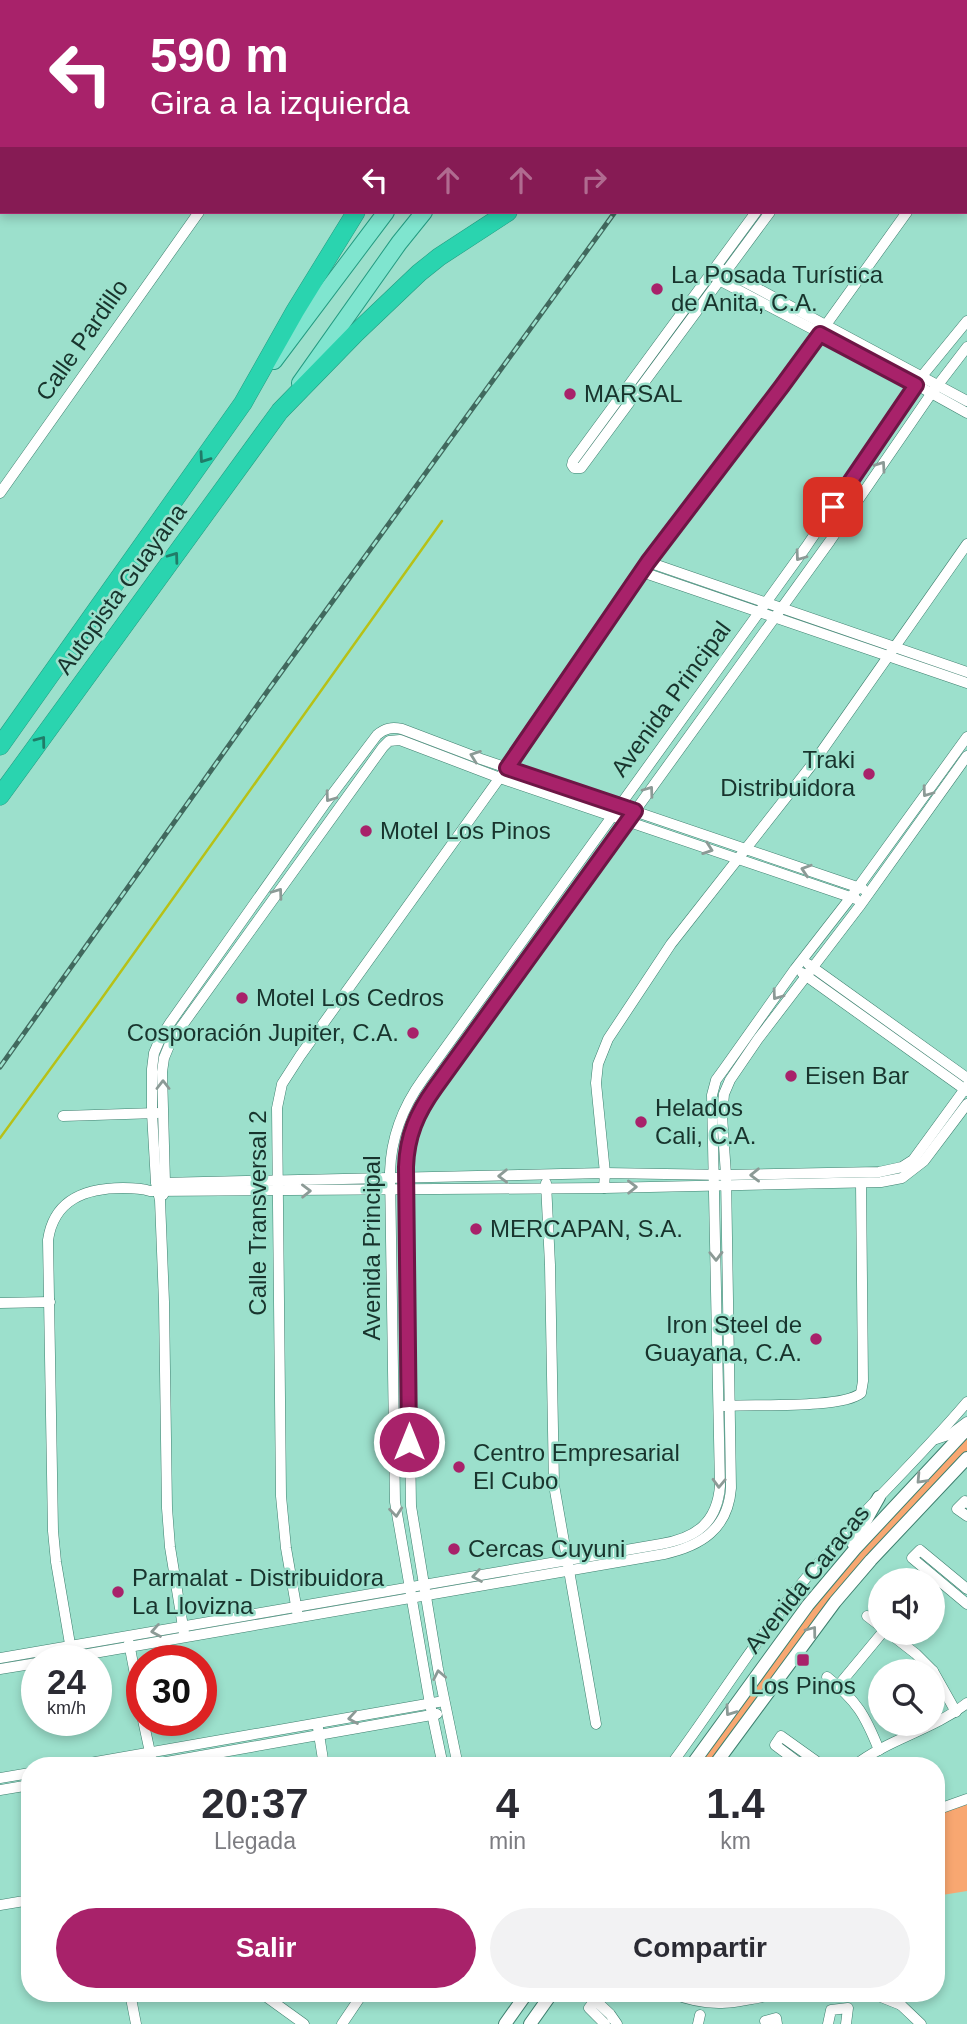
<!DOCTYPE html>
<html lang="es">
<meta charset="utf-8">
<style>
body{margin:0;font-family:Helvetica,sans-serif;background:#f2f2f3;color:#2b2b33;height:100vh;display:flex;flex-direction:column;font-size:26px;white-space:nowrap}
*{box-sizing:border-box;margin:0}
p{font-size:23px;color:#7c7c81}
.icon{flex:none;width:38px;height:38px;fill:none;stroke:currentColor;stroke-width:2;stroke-linecap:round;stroke-linejoin:round}
.map{position:relative;flex:1;overflow:hidden}
.side{position:absolute;left:21px;top:1757px;width:924px;height:245px;display:flex;flex-direction:column;background:#fff;border-radius:28px;box-shadow:0 4px 10px #0003}
.side>*{flex:none}
.top-card{position:absolute;left:0px;top:0px;width:968px;height:214px;box-shadow:0 4px 10px #0003;background:#a8226a;color:#fff;overflow:hidden}
.buttons{position:absolute;left:868px;top:1568px;display:grid;gap:14px}
.buttons a{display:grid;place-items:center;width:77px;height:77px;border-radius:50%;background:#fff;box-shadow:0 4px 10px #0003;font-size:35px}
.speed{position:absolute;left:21px;top:1645px;display:flex;gap:14px;font-size:35px;font-weight:700;text-align:center}
.speed>*{display:grid;place-content:center;width:91px;height:91px;border-radius:50%;background:#fff;box-shadow:0 4px 10px #0003;line-height:1}
.speed small{font-size:18px;font-weight:400}
.speed .limit{border:10px solid #d22;background:#fff;color:#111}
.pin{position:absolute;display:grid;place-items:center;width:60px;height:60px;color:#fff;margin:-30px;border-radius:14px;box-shadow:0 4px 10px #0006}
.me{position:absolute;width:77px;margin:-38px;rotate:0deg;stroke-linejoin:round;filter:drop-shadow(0 0 5px #0008)}
.turn{display:flex;align-items:center;gap:24px;height:147px;padding:0 35px;font-size:32px}
.turn .icon{width:91px;height:91px;stroke-width:2.5}
.turn b{display:block;font-size:49px;line-height:60px}
.lanes{display:flex;align-items:center;height:66px;padding:0 35px;background:#0003;justify-content:center;gap:35px;direction:ltr}
.lanes .off{opacity:.35}
.eta{display:flex;justify-content:space-evenly;align-items:center;height:119px;text-align:center}
.eta b{font-size:42px;font-weight:600;line-height:49px}
.button{display:flex;gap:14px;margin-top:auto;padding:14px 35px}
.button a{flex:1;height:80px;border-radius:42px;background:#a8226a;color:#fff;font-size:28px;font-weight:600;line-height:80px;text-align:center}
.button a+a{background:#f2f2f3;color:#2b2b33}
.map>svg:first-child{display:block}
.green{fill:#f8a771}
.lines{fill:none;stroke-linecap:round;stroke-linejoin:round}
.stream{stroke:#b7c117;stroke-width:2.5}
.minor-casing{stroke:#3d7f6e;stroke-width:11}
.tertiary-casing{stroke:#3d7f6e;stroke-width:14}
.primary-casing{stroke:#249c82;stroke-width:18}
.motorway-casing{stroke:#249c82;stroke-width:19}
.minor{stroke:#fff;stroke-width:10}
.tertiary{stroke:#fff;stroke-width:12}
.primary{stroke:#7fe5cf;stroke-width:16}
.motorway{stroke:#2ad4af;stroke-width:18}
.rail-casing{stroke:#41695e;stroke-width:5}
.rail{stroke:#9ce0cc;stroke-width:2.5;stroke-dasharray:8;stroke-linecap:butt}
.oneway{stroke:#207c68}
.oneway2{stroke:#8c9a96}
.route-casing{stroke:#6d1645;stroke-width:18}
.route{stroke:#a8226a;stroke-width:12}
.poi-dot{fill:#a8226a;stroke:#9ce0cc;stroke-width:2.5}
.labels{text-anchor:middle;stroke-width:5;stroke-linejoin:round;paint-order:stroke}
.poi-label{font-size:24px;fill:#18342d;stroke:#9ce0cc;text-anchor:start}
.street-label{font-size:24px;fill:#18342d;stroke:#9ce0cc}
</style>
<div class="map">
<svg width="967" height="2024" viewBox="0 0 967 2024">
<rect width="100%" height="100%" fill="#9ce0cc"/>
<g class="green">
<path d="M967,1429V1458L871,1560L714,1766H691L790,1628Z"/>
<path d="M967,1799V1891L936,1896V1810Z"/>
</g>
<g class="lines">
<g class="stream">
<path d="M966,20L967,21"/>
<path d="M0,1138L97,1005L442,521"/>
</g>
<defs>
<g id="minor">
<path d="M347,2L348,0"/>
<path d="M966,91H967"/>
<path d="M966,102H967"/>
<path d="M966,129L967,128"/>
<path d="M756,212L573,461L572,465L574,468H581L770,212"/>
<path d="M721,269L967,401"/>
<path d="M717,279L868,358L967,413"/>
<path d="M0,493L199,212"/>
<path d="M648,562L967,672"/>
<path d="M642,572L967,683"/>
<path d="M808,964L967,1078"/>
<path d="M802,973L967,1091"/>
<path d="M63,1116L157,1113"/>
<path d="M161,1183L605,1173L726,1175L879,1172L902,1167L913,1160L967,1086"/>
<path d="M546,1183L550,1265L554,1485L596,1724"/>
<path d="M604,1188L605,1173L596,1083L598,1064L608,1039L671,944L814,762L967,544"/>
<path d="M163,1195L165,1191V1183L162,1072L164,1058L171,1041L383,747L389,741L400,740L500,778L856,899"/>
<path d="M0,1303L50,1302"/>
<path d="M724,1406C753,1404 842,1409 861,1393L863,1381L861,1183"/>
<path d="M936,1439L951,1434L967,1422"/>
<path d="M967,1503L965,1501L957,1509L967,1516"/>
<path d="M967,1589L920,1550L912,1558L967,1604"/>
<path d="M867,1616L880,1626"/>
<path d="M298,1617L286,1548L281,1496L277,1108L282,1084L300,1056L544,716L648,562L782,386L907,212"/>
<path d="M184,1633L170,1547L167,1508L164,1302L160,1200L156,1183L152,1113V1069L154,1053L160,1039L170,1023L324,805L377,735C385,728 392,727 402,729L481,759L863,889"/>
<path d="M889,1633L916,1654L933,1671"/>
<path d="M129,1643L142,1711"/>
<path d="M71,1650L56,1562L53,1531L48,1240C54,1199 86,1188 123,1188C133,1188 141,1188 150,1191L604,1188L881,1182L902,1178L924,1161L967,1104"/>
<path d="M0,1658L661,1544C696,1538 717,1523 720,1486L712,1095L716,1080L724,1069L795,969L851,897L967,737"/>
<path d="M48,1661L664,1554C701,1546 728,1529 731,1488L726,1175L722,1116L724,1094L730,1080L758,1039L859,907L967,756"/>
<path d="M0,1669L37,1663"/>
<path d="M933,1671L956,1712"/>
<path d="M827,1677C857,1701 865,1715 879,1750"/>
<path d="M838,1686L882,1633"/>
<path d="M143,1720L151,1757"/>
<path d="M318,1728L324,1766"/>
<path d="M73,1766L444,1701"/>
<path d="M144,1766L437,1714"/>
<path d="M443,1766L430,1704L395,1502L390,1172C391,1137 402,1108 423,1079L806,547L922,376L967,321"/>
<path d="M458,1766L438,1669L411,1506L406,1167C407,1136 417,1113 435,1088L830,541L931,394L967,347"/>
<path d="M670,1766C714,1707 752,1645 798,1588C850,1522 913,1466 967,1402"/>
<path d="M803,1766L775,1745L781,1736L823,1766"/>
<path d="M854,1766C888,1739 933,1730 967,1703"/>
<path d="M0,1778L30,1773"/>
<path d="M0,1790L30,1785"/>
<path d="M936,1810L967,1799"/>
<path d="M0,1905L30,1900"/>
<path d="M130,1993L136,2024"/>
<path d="M261,1993L304,2024"/>
<path d="M671,1993C712,2010 739,2002 780,1993"/>
<path d="M871,1993L901,2005"/>
<path d="M893,1993L901,2005L921,2024"/>
<path d="M342,2024L363,1993"/>
<path d="M605,2024L589,2008L595,2000L610,2014L617,2024"/>
<path d="M698,2024L700,2015"/>
<path d="M766,2024L765,2021L776,2018L777,2024"/>
<path d="M828,2024L831,2010L848,2008L846,2024"/>
</g>
<g id="tertiary">
<path d="M853,1543L879,1497"/>
<path d="M691,1766L808,1605L855,1549L967,1429"/>
<path d="M714,1766L835,1602L871,1560L967,1458"/>
<path d="M505,2024L527,1993"/>
<path d="M530,2024L552,1993"/>
</g>
<g id="primary">
<path d="M626,2L629,0"/>
<path d="M704,2L709,0"/>
<path d="M274,361L386,212"/>
<path d="M300,383L399,243L424,212"/>
</g>
<g id="motorway">
<path d="M531,2L533,0"/>
<path d="M735,2L736,0"/>
<path d="M0,746L243,403L295,311L356,212"/>
<path d="M0,796L280,411L356,333L419,273L439,257L508,212"/>
</g>
</defs>
<use href="#minor" class="minor-casing"/>
<use href="#tertiary" class="tertiary-casing"/>
<use href="#primary" class="primary-casing"/>
<use href="#motorway" class="motorway-casing"/>
<use href="#minor" class="minor"/>
<use href="#tertiary" class="tertiary"/>
<use href="#primary" class="primary"/>
<use href="#motorway" class="motorway"/>
<defs>
<g id="rail">
<path d="M765,2L767,0"/>
<path d="M0,1067L269,689L615,212"/>
</g>
</defs>
<use href="#rail" class="rail-casing"/>
<use href="#rail" class="rail"/>
</g>
<defs><path id="oneway-chevron" d="M-2-3.5L2.5 0L-2 3.5" fill="none" stroke-width="1.6" stroke-linecap="round" stroke-linejoin="round" transform="scale(1.75)"/></defs>
<g class="oneway">
<use href="#oneway-chevron" transform="translate(204 458) rotate(125)"/>
<use href="#oneway-chevron" transform="translate(174 557) rotate(-54)"/>
<use href="#oneway-chevron" transform="translate(41 741) rotate(-53)"/>
</g>
<g class="oneway2">
<use href="#oneway-chevron" transform="translate(881 466) rotate(-55)"/>
<use href="#oneway-chevron" transform="translate(800 556) rotate(126)"/>
<use href="#oneway-chevron" transform="translate(475 756) rotate(-160)"/>
<use href="#oneway-chevron" transform="translate(649 791) rotate(-54)"/>
<use href="#oneway-chevron" transform="translate(927 792) rotate(126)"/>
<use href="#oneway-chevron" transform="translate(330 797) rotate(126)"/>
<use href="#oneway-chevron" transform="translate(708 849) rotate(19)"/>
<use href="#oneway-chevron" transform="translate(806 870) rotate(-162)"/>
<use href="#oneway-chevron" transform="translate(278 893) rotate(-54)"/>
<use href="#oneway-chevron" transform="translate(777 995) rotate(126)"/>
<use href="#oneway-chevron" transform="translate(163 1085) rotate(-90)"/>
<use href="#oneway-chevron" transform="translate(755 1175) rotate(179)"/>
<use href="#oneway-chevron" transform="translate(503 1176) rotate(179)"/>
<use href="#oneway-chevron" transform="translate(632 1187) rotate(-1)"/>
<use href="#oneway-chevron" transform="translate(306 1191) rotate(-1)"/>
<use href="#oneway-chevron" transform="translate(716 1256) rotate(89)"/>
<use href="#oneway-chevron" transform="translate(921 1479) rotate(133)"/>
<use href="#oneway-chevron" transform="translate(719 1483) rotate(92)"/>
<use href="#oneway-chevron" transform="translate(396 1512) rotate(84)"/>
<use href="#oneway-chevron" transform="translate(477 1576) rotate(170)"/>
<use href="#oneway-chevron" transform="translate(156 1631) rotate(170)"/>
<use href="#oneway-chevron" transform="translate(812 1631) rotate(-53)"/>
<use href="#oneway-chevron" transform="translate(439 1675) rotate(-101)"/>
<use href="#oneway-chevron" transform="translate(730 1711) rotate(125)"/>
<use href="#oneway-chevron" transform="translate(353 1718) rotate(171)"/>
</g>
<g class="lines">
<defs>
<path id="route" d="M409,1442L406,1167C407,1136 417,1113 435,1088L635,811L507,768L648,562L782,386L820,334L916,385L833,507"/>
</defs>
<use href="#route" class="route-casing"/>
<use href="#route" class="route"/>
</g>
<g class="poi-dot">
<circle cx="657" cy="289" r="7"/>
<circle cx="570" cy="394" r="7"/>
<circle cx="869" cy="774" r="7"/>
<circle cx="366" cy="831" r="7"/>
<circle cx="242" cy="998" r="7"/>
<circle cx="413" cy="1033" r="7"/>
<circle cx="791" cy="1076" r="7"/>
<circle cx="641" cy="1122" r="7"/>
<circle cx="476" cy="1229" r="7"/>
<circle cx="816" cy="1339" r="7"/>
<circle cx="459" cy="1467" r="7"/>
<circle cx="454" cy="1549" r="7"/>
<circle cx="118" cy="1592" r="7"/>
<rect x="796" y="1653" width="14" height="14" rx="3.5"/>
</g>
<g class="labels">
<g class="poi-label">
<text x="671" y="283">La Posada Turística<tspan x="671" dy="28">de Anita, C.A.</tspan></text>
<text x="584" y="402">MARSAL</text>
<text x="855" y="768" text-anchor="end">Traki<tspan x="855" dy="28">Distribuidora</tspan></text>
<text x="380" y="839">Motel Los Pinos</text>
<text x="256" y="1006">Motel Los Cedros</text>
<text x="399" y="1041" text-anchor="end">Cosporación Jupiter, C.A.</text>
<text x="805" y="1084">Eisen Bar</text>
<text x="655" y="1116">Helados<tspan x="655" dy="28">Cali, C.A.</tspan></text>
<text x="490" y="1237">MERCAPAN, S.A.</text>
<text x="802" y="1333" text-anchor="end">Iron Steel de<tspan x="802" dy="28">Guayana, C.A.</tspan></text>
<text x="473" y="1461">Centro Empresarial<tspan x="473" dy="28">El Cubo</tspan></text>
<text x="468" y="1557">Cercas Cuyuni</text>
<text x="132" y="1586">Parmalat - Distribuidora<tspan x="132" dy="28">La Llovizna</tspan></text>
<text x="803" y="1694" text-anchor="middle">Los Pinos</text>
</g>
<g class="street-label">
<text transform="translate(82 340) rotate(-55)" y="8">Calle Pardillo</text>
<text transform="translate(121 589) rotate(-54)" y="8">Autopista Guayana</text>
<text transform="translate(671 699) rotate(-54)" y="8">Avenida Principal</text>
<text transform="translate(258 1213) rotate(-90)" y="8">Calle Transversal 2</text>
<text transform="translate(372 1248) rotate(-90)" y="8">Avenida Principal</text>
<text transform="translate(807 1579) rotate(-51)" y="8">Avenida Caracas</text>
</g>
</g>
</svg>
<div class="buttons">
<a><svg class="icon" aria-label="sound" viewBox="0 0 24 24"><path d="M4 9h4l5-4v14l-5-4H4zM17 9q2 3 0 6"/></svg></a>
<a><svg class="icon" aria-label="search" viewBox="0 0 24 24"><circle cx="10" cy="10" r="6"/><path d="M15 15l6 6"/></svg></a>
</div>
<div class="speed"><div>24<small>km/h</small></div><div class="limit">30</div></div>
<div class="pin" style="left:833px;top:507px;background:#d93025"><svg class="icon" aria-label="arrive" viewBox="0 0 24 24"><path d="M6 21V4h12l-3 4 3 4H6"/></svg></div>
<svg class="me" style="left:409px;top:1442px" viewBox="-20 -20 40 40"><circle r="17" fill="#a8226a" stroke="#fff" stroke-width="3"/><path d="M0-11L8 9 0 5-8 9z" fill="#fff"/></svg>
<div class="top-card">
<div class="turn"><svg class="icon" aria-label="left" viewBox="0 0 24 24"><path d="M17 20v-9H6M10 6l-5 5 5 5"/></svg><div><b>590 m</b>Gira a la izquierda</div></div>
<div class="lanes"><svg class="icon" aria-label="left" viewBox="0 0 24 24"><path d="M17 20v-9H6M10 6l-5 5 5 5"/></svg><svg class="icon off" aria-label="ahead" viewBox="0 0 24 24"><path d="M12 20V5M6 11l6-6 6 6"/></svg><svg class="icon off" aria-label="ahead" viewBox="0 0 24 24"><path d="M12 20V5M6 11l6-6 6 6"/></svg><svg class="icon off" aria-label="right" viewBox="0 0 24 24"><path d="M7 20v-9h11M14 6l5 5-5 5"/></svg></div>
</div>
<section class="side">
<div class="eta">
<div><b>20:37</b><p>Llegada</p></div>
<div><b>4</b><p>min</p></div>
<div><b>1.4</b><p>km</p></div>
</div>
<div class="button"><a>Salir</a><a>Compartir</a></div>
</section>
</div>
